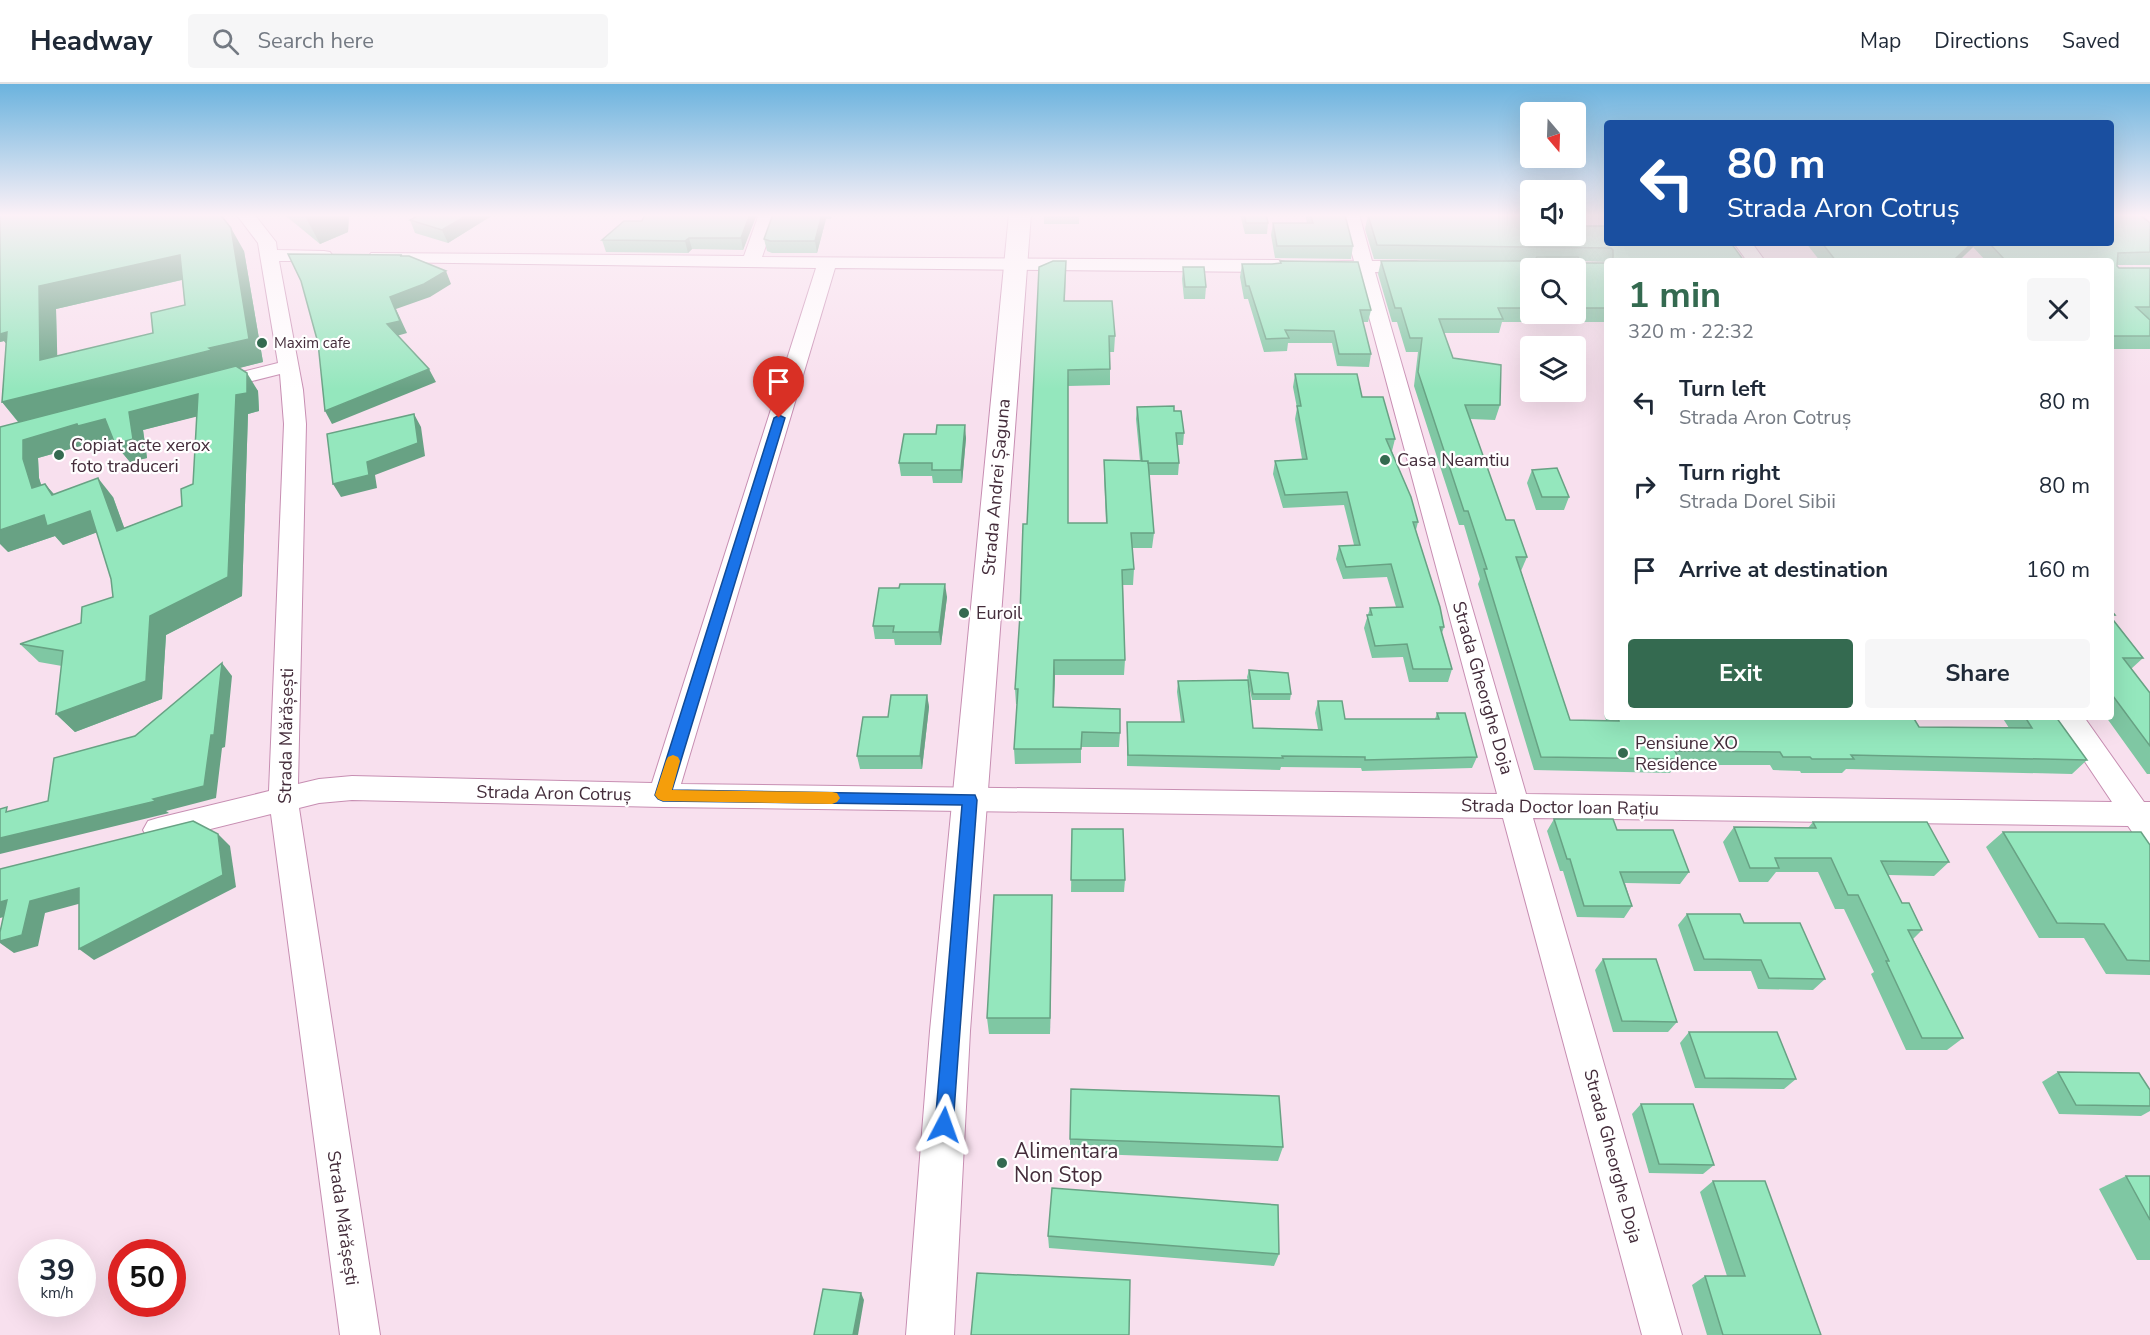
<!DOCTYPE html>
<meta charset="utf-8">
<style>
body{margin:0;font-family:"Nunito Sans",sans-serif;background:#f6f6f7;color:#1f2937;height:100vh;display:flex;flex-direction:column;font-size:22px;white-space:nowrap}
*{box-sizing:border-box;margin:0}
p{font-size:20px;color:#747a83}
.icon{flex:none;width:33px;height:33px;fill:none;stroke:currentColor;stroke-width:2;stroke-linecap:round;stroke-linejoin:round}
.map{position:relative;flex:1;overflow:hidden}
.side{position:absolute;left:1604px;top:174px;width:510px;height:462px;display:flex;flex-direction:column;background:#fff;border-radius:6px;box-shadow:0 6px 24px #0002}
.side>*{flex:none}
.top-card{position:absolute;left:1604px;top:36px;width:510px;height:126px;border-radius:6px;box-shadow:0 6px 24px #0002;background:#1a4fa0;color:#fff;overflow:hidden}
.needle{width:39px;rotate:161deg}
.controls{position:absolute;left:1520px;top:18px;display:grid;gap:12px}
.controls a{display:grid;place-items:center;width:66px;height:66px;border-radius:6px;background:#fff;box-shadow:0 6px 24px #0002;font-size:30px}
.speed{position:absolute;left:18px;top:1155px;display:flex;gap:12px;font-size:30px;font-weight:700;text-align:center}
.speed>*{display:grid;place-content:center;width:78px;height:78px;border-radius:50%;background:#fff;box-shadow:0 6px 24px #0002;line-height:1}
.speed small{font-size:15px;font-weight:400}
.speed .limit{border:9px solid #d22;background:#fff;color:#111}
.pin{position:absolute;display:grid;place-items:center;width:51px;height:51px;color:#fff;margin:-62px -26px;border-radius:50% 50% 50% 0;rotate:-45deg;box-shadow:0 0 6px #0007}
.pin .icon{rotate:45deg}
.me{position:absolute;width:66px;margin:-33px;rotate:4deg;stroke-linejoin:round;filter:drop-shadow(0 0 4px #0008)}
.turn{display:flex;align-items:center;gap:21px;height:126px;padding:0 24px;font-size:27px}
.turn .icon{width:78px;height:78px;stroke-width:2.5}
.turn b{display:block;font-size:42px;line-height:51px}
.round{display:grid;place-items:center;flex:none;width:63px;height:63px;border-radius:6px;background:#f6f6f7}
.headline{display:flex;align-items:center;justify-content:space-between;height:102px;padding:0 24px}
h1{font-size:36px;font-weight:700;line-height:45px;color:#346a50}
.primary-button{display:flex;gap:12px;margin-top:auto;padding:12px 24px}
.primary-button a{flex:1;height:69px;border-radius:6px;background:#346a50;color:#fff;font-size:24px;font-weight:700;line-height:69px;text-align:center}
.primary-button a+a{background:#f6f6f7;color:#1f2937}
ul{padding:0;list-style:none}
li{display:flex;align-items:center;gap:18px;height:84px;padding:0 24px}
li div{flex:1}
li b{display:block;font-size:22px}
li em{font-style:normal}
header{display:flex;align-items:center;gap:36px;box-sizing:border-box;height:84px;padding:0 30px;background:#fff;border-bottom:2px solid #e0e1e3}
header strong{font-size:28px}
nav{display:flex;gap:33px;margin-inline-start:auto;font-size:21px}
.search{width:420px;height:54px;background:#f6f6f7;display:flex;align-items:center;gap:15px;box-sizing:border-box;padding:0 21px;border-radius:6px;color:#747a83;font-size:22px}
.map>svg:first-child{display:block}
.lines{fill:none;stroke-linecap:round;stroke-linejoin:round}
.minor-casing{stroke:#c78eb2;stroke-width:2}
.major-casing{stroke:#c78eb2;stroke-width:2}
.minor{fill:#fff;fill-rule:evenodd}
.major{fill:#fff;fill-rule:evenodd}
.wall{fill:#7fc7a3;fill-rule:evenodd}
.shaded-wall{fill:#68a284}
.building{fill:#94e7bd;stroke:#68a284;stroke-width:1.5;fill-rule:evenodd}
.route{fill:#1a73e8;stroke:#114b97;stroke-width:1.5}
.slow{fill:#f59e0b}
.poi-dot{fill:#346a50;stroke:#fff;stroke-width:2}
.labels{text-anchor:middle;stroke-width:4.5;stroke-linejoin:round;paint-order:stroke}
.far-poi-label{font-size:15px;fill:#442d3b;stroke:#fff;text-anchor:start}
.poi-label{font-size:18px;fill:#442d3b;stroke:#fff;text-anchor:start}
.street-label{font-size:18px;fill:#442d3b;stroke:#fff}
.near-poi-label{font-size:21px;fill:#442d3b;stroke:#fff;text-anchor:start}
</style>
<header>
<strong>Headway</strong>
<div class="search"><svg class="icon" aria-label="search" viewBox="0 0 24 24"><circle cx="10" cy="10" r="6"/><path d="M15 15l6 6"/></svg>Search here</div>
<nav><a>Map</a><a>Directions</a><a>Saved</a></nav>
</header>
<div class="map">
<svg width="2150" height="1251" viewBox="0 0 2150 1251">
<rect width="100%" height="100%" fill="#f8e0ee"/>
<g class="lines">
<defs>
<g id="minor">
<path d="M236,130H254L276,158L277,166L324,167L330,168L333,172L330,176L324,177H279L303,306L306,340L298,700L319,695L352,692L652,699L816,184L377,178L371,177L368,173L371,169L744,172L759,130H777L762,173L1278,176L1285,178L1287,182L1285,186L1278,188L835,184L681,700L1497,710L1357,188L1315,186L1313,182L1315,178L1354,177L1341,130H1359L1372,177H1416L1423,179L1425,183L1423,187L1416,189L1375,188L1526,710L2112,718L2055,633H2084L2144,718H2150V762L2140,759L2128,742L1533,734L1682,1251H1642L1503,734L663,723L352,716L319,719L299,724L380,1251H340L271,730L158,758L148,755L143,746L148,737L158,734L269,707L284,340L280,290L213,307L206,305L203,301L206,297L278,279L258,159Z"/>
<path d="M1734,159H1752L1765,177H1747Z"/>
</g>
<path id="major" d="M1009,130H1031L970,947L954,1251H906L930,947Z"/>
</defs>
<use href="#minor" class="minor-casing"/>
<use href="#major" class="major-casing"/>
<use href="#minor" class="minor"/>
<use href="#major" class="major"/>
</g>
<g class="wall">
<path d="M0,130L244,167L263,278L238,284L258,307L259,327L248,330L242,512L166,551L162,615L75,648L56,630L62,582L39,578L20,560L81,539L113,513L111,495L97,448L63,461L55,452L8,468L18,338L2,318L6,259L4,257L0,258ZM182,196L185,221L153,249L57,272L56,225ZM197,332L193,400L182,422L124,444L113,413L54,411L45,400L41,401L39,394L38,374L91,359L92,361L113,355L115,360L130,378L147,374L143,346Z"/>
<path d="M285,130H349L348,148L320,160L286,132Z"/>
<path d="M757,130L743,166L692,165L688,169L606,168L602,156L642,137Z"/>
<path d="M773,130H832L831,135H826L817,169H772L767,167L764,155Z"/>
<rect x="1044" y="130" width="35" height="10"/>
<path d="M1240,130H1266L1268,139L1267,150H1245Z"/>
<path d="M1305,130H1336L1353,162L1351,175L1275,174L1271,151L1273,139H1307Z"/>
<path d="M1520,130H1530V152L1744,177H1606V178L1579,177L1580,179H1606V238H1502L1499,249H1444L1453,274L1500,321L1495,336L1470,335L1506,436L1527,473L1521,487L1570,636H1606L1604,631L1606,627V633H1642L1643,634L1686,635V633H1913L1919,643L2009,644L2002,633H2056L2087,676L2072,690L1846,685L1842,689H1801L1800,687L1773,686L1770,681H1675L1670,689L1534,686L1478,500L1480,495L1464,441H1459L1414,302L1418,268H1406L1397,238H1392L1378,190L1381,177H1535L1374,175L1365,145L1368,131ZM1530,184H1575V230H1530Z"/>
<path d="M493,131L448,159L415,149L410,136Z"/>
<path d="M2150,139V181H2117V182L2119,184H2150V265H2110V177H1986L1973,163L1959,177H1820L1806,159H2110Z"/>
<path d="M1066,177L1065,217L1115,252L1114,268H1110V301L1068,302V439H1106L1104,392V376L1140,377L1136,335L1137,323L1174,327L1184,349L1183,361H1177L1179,379L1178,391H1149L1154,449L1152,464H1132L1134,485L1133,501H1123L1125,576L1124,591H1055L1054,623L1120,649L1119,663H1081V679L1015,680L1014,665L1017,620H1016L1015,605L1027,440Z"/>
<path d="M1280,177L1371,226L1368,238H1363L1371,270L1369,283L1337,282L1332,259H1288L1287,267L1264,268L1248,215H1244L1240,193L1242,180H1272L1280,179Z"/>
<path d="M1183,183L1206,203L1205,215H1184L1182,195Z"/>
<path d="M1295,290L1362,313L1395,355L1392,367L1418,438L1416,446L1444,543L1442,549L1452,585L1448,598H1409L1403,573L1372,574L1364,544L1370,524L1396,523L1387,493L1343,495L1336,475L1339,462L1354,461L1344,421L1283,424L1273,390L1275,377L1302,375L1295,335L1297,324L1293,303Z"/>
<path d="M966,354L962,399H933L932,392H901L899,379Z"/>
<path d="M1532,386L1569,413L1564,426H1536L1527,399Z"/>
<path d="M899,504L947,513L941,561H895L894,555H875L873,542Z"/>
<path d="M2110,525L2115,531L2112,534L2143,574L2131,585L2150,609V690H2147L2106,633H2110Z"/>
<path d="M1249,586L1291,610L1290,616H1252L1247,593Z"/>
<path d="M1178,597L1253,644L1318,645L1315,629L1318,617L1345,635H1435L1437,629L1477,673L1472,684L1362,687L1361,684L1281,683L1280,686L1127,682V638H1181L1177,608Z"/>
<path d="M927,611L929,623L922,685H860L857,672L888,633Z"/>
<path d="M1554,735L1617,746L1689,788L1680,800L1625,799L1632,822L1624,834L1577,833L1563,787H1560L1547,747Z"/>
<path d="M1813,738L1949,778L1934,792L1888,791L1902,819L1922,846L1913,855L1963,954L1947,966H1906L1871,890L1874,888L1844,825H1835L1818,788H1776L1768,798H1739L1723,758L1734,743L1808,744Z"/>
<path d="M1072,745L1125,796L1124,808H1071Z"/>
<path d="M2003,748L2150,761V891L2106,890L2084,854H2039L1986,763Z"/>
<path d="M1052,811L1050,950H989L987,934Z"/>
<path d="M1687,830L1744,839L1825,895L1813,906L1758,905L1751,887H1694L1678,841Z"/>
<path d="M1603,875L1677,938L1668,948H1613L1595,886Z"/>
<path d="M1689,948L1796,995L1784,1005L1695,1004L1680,959Z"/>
<path d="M2058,988L2150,1006V1027L2141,1032L2059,1030L2042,998Z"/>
<path d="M1641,1020L1714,1081L1703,1090L1649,1089L1632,1030Z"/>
<path d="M1070,1055L1283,1063L1278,1077L1070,1069Z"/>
<path d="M2126,1092H2150V1176H2137L2099,1105Z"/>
<path d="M1713,1097L1821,1251H1707L1692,1201L1705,1192H1727L1700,1108Z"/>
<path d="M1048,1152L1279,1170L1274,1182L1049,1164Z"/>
</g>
<g class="shaded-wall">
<path d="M304,130H349L348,148L320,160Z"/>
<path d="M469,130L493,131L448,159L442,146Z"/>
<path d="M750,130H757L743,166L741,154Z"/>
<path d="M822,130H825L826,135L817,169L815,157Z"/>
<path d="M231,144L244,167L263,278L21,341L2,318L209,264Z"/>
<path d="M689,154L692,165L688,169L685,157Z"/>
<path d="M1972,159H1976L1973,163L1958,177L1956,174Z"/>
<path d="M180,171L194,193L56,225L58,299L40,276L39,202Z"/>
<path d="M446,187L451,200L430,213L396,225L407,249L393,253L387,240L390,213Z"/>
<path d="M0,237L12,255L17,273L4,257L0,258Z"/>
<path d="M429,285L436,298L332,340L325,327Z"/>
<path d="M247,289L258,307L259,327L248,330L242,512L166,551L162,615L75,648L56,630L150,532L236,311Z"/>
<path d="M198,310L211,329L143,346L147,374L130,378L115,360L129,328Z"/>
<path d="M414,330L421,343L425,372L375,391L377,404L341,413L333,400L367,378Z"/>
<path d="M105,335L119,354L92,361L91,359L38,374L39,394L48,422L32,404L23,375V356L77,340Z"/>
<path d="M965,341L966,354L962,399L961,386Z"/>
<path d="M98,394L113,413L132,465L117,447Z"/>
<path d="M45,400L61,418L52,411Z"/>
<path d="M90,427L106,445L63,461L55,452L8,468L0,460V446L44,431Z"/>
<path d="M945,500L947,513L941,561L939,548Z"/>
<path d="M1054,576L1055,591L1053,638V623Z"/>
<path d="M222,579L232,592L225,663L222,664L216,714L166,727L169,729L0,770V754L153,715Z"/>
<path d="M927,611L929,623L922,685L920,672Z"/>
<path d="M218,750L230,762L236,803L94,876L79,865Z"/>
<path d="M79,804L93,816L45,829L38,862L14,869L0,859V857L30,817Z"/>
<path d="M1052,811V828L1050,950V934Z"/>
<path d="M7,816L23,828L0,834V818Z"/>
<path d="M861,1209L864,1216L858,1251H853Z"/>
</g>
<g class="building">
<path d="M0,130H220L231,144L249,255L209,264L212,266L2,318L7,248L0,250ZM180,171L185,221L151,229L153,249L40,276L39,202Z"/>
<path d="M421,130H469L442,146L410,136Z"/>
<path d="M645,130H750L741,154H689L685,157L602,156L624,137H642Z"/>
<path d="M773,130H822L815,157H770L764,155Z"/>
<path d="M1244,130H1266L1268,139H1246Z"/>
<path d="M1310,130H1336V131H1345L1353,162H1277L1273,139H1313Z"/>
<path d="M1529,130H1530V152H1575V142H1606V159H1731L1744,177H1613V166L1611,164L1377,161L1368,131Z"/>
<path d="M2110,130H2139L2150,139V168L2118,169L2117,182L2119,184H2150V223H2136L2150,236V252H2110V177H2006L1989,159H2110Z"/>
<path d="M1822,159H1972L1956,174L1959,177H1836Z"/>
<path d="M288,170L402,171L400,172H409L446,187L424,200L390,213L400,237L387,240L429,285L325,327L318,259L301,197Z"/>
<path d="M1537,173H1578L1580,179H1606V224H1575V184H1530V224H1498L1503,235H1439L1453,274L1501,281L1500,321H1465L1506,436H1514L1527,473H1516L1570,636L1619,637L1618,633L1701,635V633H1913L1919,643L2032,644L2025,633H2056L2087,676L1851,671L1854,675H1812L1810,673H1783L1780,668L1675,667L1679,675L1541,673L1484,485H1487L1468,427H1464L1418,288L1422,254H1410L1401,224H1395L1381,177H1534Z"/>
<path d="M1053,177H1066L1064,217H1112L1115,252H1109L1110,285L1068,286V439H1107L1104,376L1148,377L1154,449H1131L1134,485L1122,486L1125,576H1054L1053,623L1120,625V649L1082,648L1081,665H1014L1018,605H1015L1020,531L1023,440H1027L1039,183Z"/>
<path d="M1280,177L1358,178L1371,226H1360L1371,270H1339L1334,247L1285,246L1289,254L1266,255L1249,202H1246L1242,180H1272L1281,179Z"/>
<path d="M1183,183H1204L1206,203H1185Z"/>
<path d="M236,282L247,289V309L236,311L228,493L150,532L146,597L56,630L63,567L20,560L81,539L82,523L113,513L111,495L90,427L47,442L44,431L0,446V343ZM198,310L193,400L181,405L182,422L117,447L98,394L52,411L45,400L32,404L23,375V356L77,340L78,342L105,335L115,360L133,355L129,328Z"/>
<path d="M1295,290H1357L1362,313H1383L1395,355H1386L1411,413L1418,438H1413L1440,523L1444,543H1440L1452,585H1413L1407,560L1375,562L1367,531H1372L1370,524L1403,523L1391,480L1346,483L1339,462L1360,461L1347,408L1285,411L1275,377L1307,375L1297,322H1301Z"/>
<path d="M1174,322V327H1181L1184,349H1176L1179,379H1148V377H1142L1137,323Z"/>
<path d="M414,330L418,359L367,378L369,391L333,400L327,350Z"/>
<path d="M937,341H965L961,386H932V379H899L904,350H936Z"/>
<path d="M1557,384L1569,413H1542L1532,386Z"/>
<path d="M900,500H945L939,548H893L894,542H873L879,504H899Z"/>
<path d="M2110,525L2115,531H2110Z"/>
<path d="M2110,532L2143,574H2123L2150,609V662L2110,608Z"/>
<path d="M222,579L214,651H211L204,702L153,715L156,717L0,754V725L7,723L6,728L48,717L54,674L135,652Z"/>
<path d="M1249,586L1288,589L1291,610H1253Z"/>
<path d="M1248,596L1253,644L1322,646L1318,617H1342L1345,635H1439L1437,629H1465L1477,673L1365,676V673L1282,672L1283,674L1128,671L1127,638H1184L1178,597Z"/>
<path d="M891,611H927L920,672H857L863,633H888Z"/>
<path d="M1554,735H1613L1617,746H1673L1689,788H1620L1632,822H1584L1570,775H1567Z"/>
<path d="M193,737L218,750L223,791L79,865V804L30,817L22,851L0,857V848L7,816L0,818V785Z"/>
<path d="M1813,738H1927L1949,778L1881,777L1902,819H1909L1922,846H1908L1963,954H1922L1886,877H1889L1858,811H1848L1831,774H1775L1779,784H1750L1734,743L1816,744Z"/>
<path d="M1072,745H1123L1125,796H1071Z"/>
<path d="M2003,748H2141L2150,761V877L2127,876L2104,840L2057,839Z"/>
<path d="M994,811H1052L1050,934H987Z"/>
<path d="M1687,830H1740L1744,839H1800L1825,895L1769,894L1761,876L1704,875Z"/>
<path d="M1603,875H1656L1677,938L1622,937Z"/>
<path d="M1689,948H1777L1796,995L1705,994Z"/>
<path d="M2058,988L2139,989L2150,1006V1022L2076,1021Z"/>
<path d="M1071,1005L1279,1012L1283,1063L1070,1055Z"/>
<path d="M1641,1020H1693L1714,1081L1659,1080Z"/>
<path d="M2126,1092H2150V1136Z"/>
<path d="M1713,1097H1765L1821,1251H1723L1705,1192H1745Z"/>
<path d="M1052,1104L1278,1121L1279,1170L1048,1152Z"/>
<path d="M977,1189L1130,1196L1129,1251H971Z"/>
<path d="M823,1205L861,1209L853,1251H814Z"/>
</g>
<linearGradient id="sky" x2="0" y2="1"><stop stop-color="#6bb3de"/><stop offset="0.43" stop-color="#fcf1f7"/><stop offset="1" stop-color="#fcf1f7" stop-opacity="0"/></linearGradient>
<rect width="2150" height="305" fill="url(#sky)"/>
<path class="route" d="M779,331L785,334L672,706L975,711L977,716L953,1041L950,1047L944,1050L937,1047L935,1041L962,721L663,717L658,715L655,711L774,334Z"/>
<path class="slow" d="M673,671L678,673L680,677L672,706L832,708L837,709L840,714L837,718L832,720L663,717L658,715L655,711L666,677L668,673Z"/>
<g class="poi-dot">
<circle cx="262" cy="259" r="6"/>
<circle cx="59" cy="371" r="6"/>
<circle cx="1385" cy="376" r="6"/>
<circle cx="964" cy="529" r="6"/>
<circle cx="1623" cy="669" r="6"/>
<circle cx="1002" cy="1079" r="6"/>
</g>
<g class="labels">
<g class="far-poi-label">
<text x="274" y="264">Maxim cafe</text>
</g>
<g class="poi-label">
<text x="71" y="367">Copiat acte xerox<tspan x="71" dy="21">foto traduceri</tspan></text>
<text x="1397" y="382">Casa Neamtiu</text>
<text x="976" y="535">Euroil</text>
<text x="1635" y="665">Pensiune XO<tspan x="1635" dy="21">Residence</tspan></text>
</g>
<g class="street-label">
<text transform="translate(996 403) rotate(-85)" y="6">Strada Andrei Șaguna</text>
<text transform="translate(1483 604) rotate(74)" y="6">Strada Gheorghe Doja</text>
<text transform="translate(286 652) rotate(-89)" y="6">Strada Mărășești</text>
<text transform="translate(554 709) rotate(1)" y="6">Strada Aron Cotruș</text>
<text transform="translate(1560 723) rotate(1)" y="6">Strada Doctor Ioan Rațiu</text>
<text transform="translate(1613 1072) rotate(75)" y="6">Strada Gheorghe Doja</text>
<text transform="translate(343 1134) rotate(82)" y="6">Strada Mărășești</text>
</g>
<g class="near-poi-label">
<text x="1014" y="1074">Alimentara<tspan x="1014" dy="24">Non Stop</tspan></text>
</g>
</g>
</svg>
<div class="controls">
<a><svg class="needle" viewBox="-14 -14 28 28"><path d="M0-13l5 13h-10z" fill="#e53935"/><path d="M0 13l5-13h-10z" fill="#747a83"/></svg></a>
<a><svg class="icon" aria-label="sound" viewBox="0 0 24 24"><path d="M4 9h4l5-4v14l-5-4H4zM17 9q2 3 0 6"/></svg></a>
<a><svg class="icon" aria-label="search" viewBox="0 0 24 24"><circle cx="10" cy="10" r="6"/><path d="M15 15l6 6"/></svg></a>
<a><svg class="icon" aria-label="layers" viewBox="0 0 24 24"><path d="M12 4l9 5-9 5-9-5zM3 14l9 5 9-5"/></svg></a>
</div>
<div class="speed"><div>39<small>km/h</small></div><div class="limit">50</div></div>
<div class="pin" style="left:779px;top:334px;background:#d93025"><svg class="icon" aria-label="arrive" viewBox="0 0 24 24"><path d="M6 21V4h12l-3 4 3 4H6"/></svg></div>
<svg class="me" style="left:944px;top:1041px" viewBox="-20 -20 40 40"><path d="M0-17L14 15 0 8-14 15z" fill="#1a73e8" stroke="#fff" stroke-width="4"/></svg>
<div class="top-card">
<div class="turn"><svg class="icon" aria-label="left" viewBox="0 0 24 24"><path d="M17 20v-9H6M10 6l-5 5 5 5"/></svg><div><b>80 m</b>Strada Aron Cotruș</div></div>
</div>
<section class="side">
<div class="headline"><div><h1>1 min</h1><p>320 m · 22:32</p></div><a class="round"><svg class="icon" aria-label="close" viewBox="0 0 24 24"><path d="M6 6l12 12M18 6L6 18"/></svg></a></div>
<ul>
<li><svg class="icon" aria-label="left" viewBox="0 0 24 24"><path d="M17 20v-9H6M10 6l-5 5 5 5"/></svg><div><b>Turn left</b><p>Strada Aron Cotruș</p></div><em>80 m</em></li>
<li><svg class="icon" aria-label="right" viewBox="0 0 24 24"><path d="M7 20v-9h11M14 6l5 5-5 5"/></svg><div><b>Turn right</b><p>Strada Dorel Sibii</p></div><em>80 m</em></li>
<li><svg class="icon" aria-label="arrive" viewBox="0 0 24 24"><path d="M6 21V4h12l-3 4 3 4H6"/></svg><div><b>Arrive at destination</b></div><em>160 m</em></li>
</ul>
<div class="primary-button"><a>Exit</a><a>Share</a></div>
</section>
</div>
